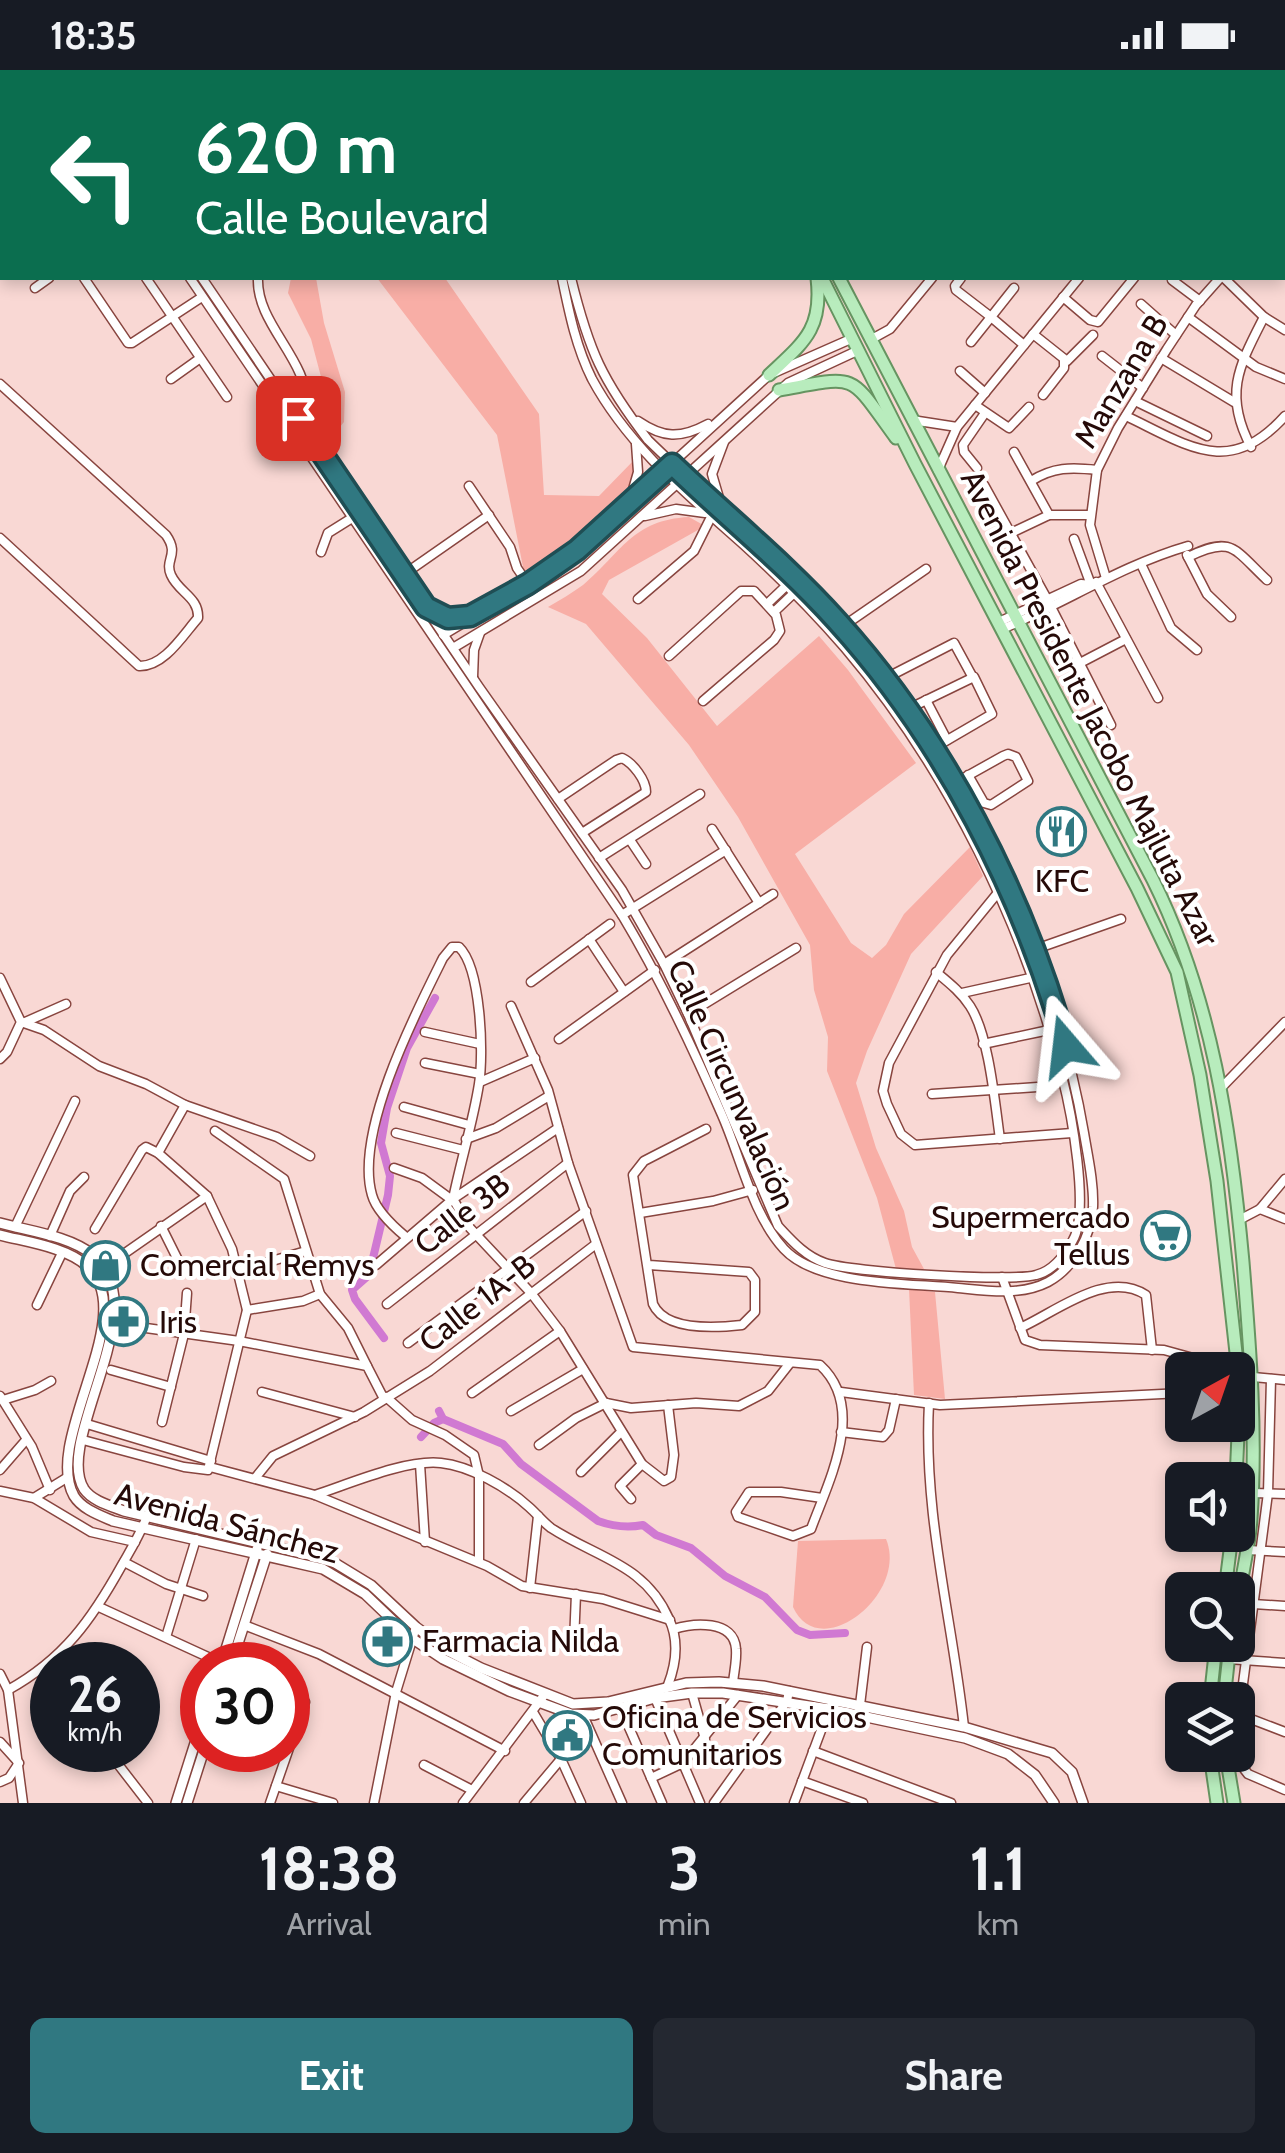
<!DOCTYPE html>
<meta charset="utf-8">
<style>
body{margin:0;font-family:Cabin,sans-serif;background:#242831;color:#f1f3f6;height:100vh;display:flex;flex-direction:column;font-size:38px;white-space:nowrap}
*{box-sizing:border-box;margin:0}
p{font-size:32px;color:#9ea1a6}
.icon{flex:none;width:55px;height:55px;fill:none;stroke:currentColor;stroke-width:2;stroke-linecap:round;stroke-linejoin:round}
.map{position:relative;height:1733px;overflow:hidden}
.details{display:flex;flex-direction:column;background:#171b24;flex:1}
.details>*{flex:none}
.guide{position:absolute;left:0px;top:0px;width:1285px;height:210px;box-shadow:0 5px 15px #0003;background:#0b6e4f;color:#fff;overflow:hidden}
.needle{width:65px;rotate:40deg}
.buttons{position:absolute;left:1165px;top:1282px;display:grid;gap:20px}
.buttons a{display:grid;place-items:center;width:90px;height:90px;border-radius:15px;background:#171b24;box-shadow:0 5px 15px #0003;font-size:50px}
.speed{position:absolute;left:30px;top:1572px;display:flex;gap:20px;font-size:50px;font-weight:700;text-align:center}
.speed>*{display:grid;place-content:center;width:130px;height:130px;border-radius:50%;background:#171b24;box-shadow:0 5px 15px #0003;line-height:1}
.speed small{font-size:25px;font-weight:400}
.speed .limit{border:15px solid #d22;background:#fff;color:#111}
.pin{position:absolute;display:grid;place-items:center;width:85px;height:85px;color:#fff;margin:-42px;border-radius:20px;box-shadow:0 5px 15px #0006}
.me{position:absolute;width:110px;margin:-55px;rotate:343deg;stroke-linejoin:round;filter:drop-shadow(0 0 8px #0008)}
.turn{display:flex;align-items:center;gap:35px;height:210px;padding:0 30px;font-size:45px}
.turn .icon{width:130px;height:130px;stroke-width:2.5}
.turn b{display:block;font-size:70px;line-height:85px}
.eta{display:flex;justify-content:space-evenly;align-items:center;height:170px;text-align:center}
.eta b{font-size:60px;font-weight:700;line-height:70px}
.action{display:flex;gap:20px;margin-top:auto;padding:20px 30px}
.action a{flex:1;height:115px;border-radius:15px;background:#307881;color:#fff;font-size:40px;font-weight:700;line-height:115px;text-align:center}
.action a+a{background:#242831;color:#f1f3f6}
.status{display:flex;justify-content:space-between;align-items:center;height:70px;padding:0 50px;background:#171b24;direction:ltr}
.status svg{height:28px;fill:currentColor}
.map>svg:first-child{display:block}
.green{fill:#f8aea6}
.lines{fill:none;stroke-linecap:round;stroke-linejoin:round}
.canal{stroke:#d079d2;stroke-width:8}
.minor-casing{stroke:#88453f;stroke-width:11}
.tertiary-casing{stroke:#88453f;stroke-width:12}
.primary-casing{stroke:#669461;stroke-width:15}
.minor{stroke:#fff;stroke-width:8}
.tertiary{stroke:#fff;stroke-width:9}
.primary{stroke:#b8ecbd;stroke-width:11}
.route-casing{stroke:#1f4e54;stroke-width:25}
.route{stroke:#307881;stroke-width:18}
.labels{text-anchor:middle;stroke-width:8;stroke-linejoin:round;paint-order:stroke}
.street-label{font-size:32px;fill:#250a08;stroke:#fff}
.poi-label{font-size:32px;fill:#250a08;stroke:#fff;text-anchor:start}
</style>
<div class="status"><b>18:35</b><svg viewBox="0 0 49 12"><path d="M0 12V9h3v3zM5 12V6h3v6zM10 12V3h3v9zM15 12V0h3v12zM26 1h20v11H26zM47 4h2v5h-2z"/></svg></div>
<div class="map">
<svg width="1285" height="1733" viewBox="0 0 1285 1733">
<rect width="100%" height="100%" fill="#f9d8d4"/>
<g class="green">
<path d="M291,208H316L324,253L345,322L344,352L335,363L319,371L329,337L311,269L288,223Z"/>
<path d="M377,208H445L539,344L544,425L599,426L634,390L637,407C612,452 571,482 531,513L523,497L497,365Z"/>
<path d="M689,447L705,456L609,510L602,524L647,568L717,656L819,566L848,600L916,693L795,784L851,873L872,888L886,875L904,844L970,777L983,806L911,884L867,981L856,1013L876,1078L904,1141L912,1177L924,1199H896L877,1128L827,1001L828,967L814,920L810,875L738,747L689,675L586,554L548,537C560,530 572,523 583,515C622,482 632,450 689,447Z"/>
<path d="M909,1219L935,1222L945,1329L914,1325Z"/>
<path d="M886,1469C909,1524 819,1595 793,1537L798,1471Z"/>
</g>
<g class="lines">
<g class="canal">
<path d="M384,1268L355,1229L352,1220L369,1205L388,1125L390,1106L381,1073L387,1038L407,978L435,928"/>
<path d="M443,1349L503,1374L521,1394L598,1451C612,1456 628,1458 643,1455L656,1465L691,1478L725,1506L765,1527L797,1560L810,1565L845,1563"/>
<path d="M421,1367L434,1353L443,1349L439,1341"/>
</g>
<defs>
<g id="minor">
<path d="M21,0L26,2"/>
<path d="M291,0L292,2"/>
<path d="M417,0L420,2"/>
<path d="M482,0L483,2"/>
<path d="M663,0L665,2"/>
<path d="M0,2L2,4"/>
<path d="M114,2L116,0"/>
<path d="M186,2L191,0"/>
<path d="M391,2L394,0"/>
<path d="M443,2L446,0"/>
<path d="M465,2L469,0"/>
<path d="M611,2L614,0"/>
<path d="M1088,2L1090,0"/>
<path d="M1282,25L1285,27"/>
<path d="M1282,55L1285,57"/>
<path d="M0,57L2,56"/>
<path d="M1282,118L1285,120"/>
<path d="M0,122L2,120"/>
<path d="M1282,135L1285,132"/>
<path d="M1282,142L1285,144"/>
<path d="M1282,201L1285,203"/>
<path d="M84,208L128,273H132L202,227"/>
<path d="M146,208L227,327"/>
<path d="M190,208L622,845C660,908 692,976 722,1045C741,1088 752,1144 784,1179C818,1216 910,1213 958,1218C988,1221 1021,1226 1048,1212C1074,1198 1091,1166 1093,1137C1094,1113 1088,1087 1084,1063C1065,951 1024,845 971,744C946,696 913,649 881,605C816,516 727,447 648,370C602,310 589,281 571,208"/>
<path d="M202,208L479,617L622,820L664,894L688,944L778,1156C792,1171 805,1186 825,1193C850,1202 1012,1212 1036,1205C1053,1201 1065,1185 1073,1170C1090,1140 1071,1041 1062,1006C1024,853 947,698 845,578C814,542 779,507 744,475C688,425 628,376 592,309C576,277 569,242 562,208"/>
<path d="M258,208C256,255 309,289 307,338"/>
<path d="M961,208L955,216L956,220L991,247L971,272"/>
<path d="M1224,208L1264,247L1285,260"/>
<path d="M1172,210L1200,231"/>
<path d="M35,218L49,208"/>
<path d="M1014,218L991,247L1024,275"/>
<path d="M1063,227L1090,250L1098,252L1134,208"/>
<path d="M1141,234L1176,265"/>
<path d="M1188,247L1256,297L1285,309"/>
<path d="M1033,264L1067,291L1093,265"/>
<path d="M870,270L890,259L932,208"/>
<path d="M1102,286L1143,318"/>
<path d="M1161,288L1234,332"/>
<path d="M960,301L985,323"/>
<path d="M171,309L199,289"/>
<path d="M0,314L166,465C180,485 164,489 171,505C179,523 199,527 198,548C183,565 164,597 139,596L0,468"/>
<path d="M1043,325L1064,298V291"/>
<path d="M1135,331L1207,366"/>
<path d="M975,335L1009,358L1029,337"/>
<path d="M1126,346C1189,376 1229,408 1285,346"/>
<path d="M912,350L957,357"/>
<path d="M638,351C663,368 680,369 708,354"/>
<path d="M1251,377C1223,324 1239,296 1264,247"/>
<path d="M1014,382L1049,445"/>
<path d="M977,398L964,382L963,375L985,343"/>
<path d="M938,400L957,357L1079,208"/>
<path d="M1031,411C1053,397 1071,397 1097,400"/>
<path d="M984,415L1047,529L1111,655"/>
<path d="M469,416L510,477L517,498L528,514"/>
<path d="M629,433L638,402L636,374"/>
<path d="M722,438L712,404L724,372"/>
<path d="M645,446L676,439L705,443"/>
<path d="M1011,463L1049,445H1090"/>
<path d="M1074,469L1091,515"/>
<path d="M321,482L328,463L352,448"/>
<path d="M1187,485L1207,524L1231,547"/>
<path d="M1188,487C1232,465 1234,479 1267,510"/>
<path d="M1141,494L1171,558L1197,580"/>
<path d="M413,498L489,445"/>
<path d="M1106,508L1090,455L1097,400L1118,358L1167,279L1196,235L1220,208"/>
<path d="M1096,512L1158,628"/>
<path d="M638,529L694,481L711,447"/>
<path d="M767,534L786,516"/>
<path d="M431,542L448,548L466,547"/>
<path d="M774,542L794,523"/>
<path d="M999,552L1081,514L1091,515"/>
<path d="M842,557L926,499"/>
<path d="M1002,559C1065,533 1122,495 1188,476"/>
<path d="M443,565L548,502L577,480L769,305L853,268"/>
<path d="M453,578L581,501L788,313L859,280"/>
<path d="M669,586L741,521H754L776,545L780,561L774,570L703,631"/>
<path d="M1080,593L1126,569"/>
<path d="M473,607L474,580L480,563"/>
<path d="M884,609L954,573L972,606"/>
<path d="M926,630L947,670"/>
<path d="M906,640L974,607L992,644L932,679"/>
<path d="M953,714L1003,686L1008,684L1016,687L1028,711L991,735L984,733L968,705"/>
<path d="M558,729L616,690L622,688C633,693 646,710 646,722L582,763"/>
<path d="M712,759L759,833"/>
<path d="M630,770L646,794"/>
<path d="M599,788L700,724"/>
<path d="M1005,814L947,885L889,993L883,1021L887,1034L901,1064L915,1075L1072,1063"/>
<path d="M622,845L726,780"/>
<path d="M589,869L624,922"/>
<path d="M1033,880L1121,849"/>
<path d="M664,894L773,824"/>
<path d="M936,902C948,912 961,922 970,936C989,965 995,1034 1000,1069"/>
<path d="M0,908L21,952L7,982L0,989"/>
<path d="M531,912L610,854"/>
<path d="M962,923L1030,908"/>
<path d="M511,936L548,1020L568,1093L633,1277L820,1295C867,1338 829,1410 811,1459L793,1466L738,1447L736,1442L749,1422H781L822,1428"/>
<path d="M688,944L796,878"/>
<path d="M21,952L44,960L99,996L146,1014L185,1035L277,1067L310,1086"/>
<path d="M23,953L66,934"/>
<path d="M425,962L480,974"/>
<path d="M559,969L655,900"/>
<path d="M983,974L1049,960"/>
<path d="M425,993L480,1004"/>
<path d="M480,1012L535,988"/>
<path d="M1221,1018L1285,952"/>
<path d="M932,1024L1052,1016"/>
<path d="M404,1037L469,1055"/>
<path d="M215,1061L284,1109L320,1224L348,1258L367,1296"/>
<path d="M396,1063L463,1080"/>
<path d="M466,1069L496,1058L549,1026"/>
<path d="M158,1083L185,1035"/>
<path d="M394,1098L422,1108L452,1130"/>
<path d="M1260,1139L1285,1149"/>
<path d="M640,1143L713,1131L753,1120"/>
<path d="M1239,1150L1260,1139L1285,1109"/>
<path d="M161,1156L181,1196"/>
<path d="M15,1157L75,1031"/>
<path d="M50,1166L70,1121L84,1107"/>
<path d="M406,1167C394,1157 376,1140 372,1125C354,1063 415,944 443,888L452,877H459C481,898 484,984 479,1014C473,1052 461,1090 453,1129L470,1158L531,1223L560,1261L642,1394L664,1411L671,1407L674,1385L668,1335"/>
<path d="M376,1195L453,1129L558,1058"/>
<path d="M649,1195L749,1202L755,1210V1242L742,1255C715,1258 665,1261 653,1234L633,1105L644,1091L706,1059"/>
<path d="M105,1197L207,1126"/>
<path d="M238,1201L306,1181"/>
<path d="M1002,1207L1025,1270L1040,1275L1164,1280L1193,1288L1203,1300"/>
<path d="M387,1234L568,1093"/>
<path d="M37,1235L62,1183"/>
<path d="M247,1240L303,1231L320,1224"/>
<path d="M103,1252L239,1271L367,1296L384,1329"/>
<path d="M1020,1258C1056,1242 1107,1199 1146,1225L1152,1280"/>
<path d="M408,1273L586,1141"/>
<path d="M111,1300L171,1317"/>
<path d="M1253,1307L1285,1310"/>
<path d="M1271,1309L1268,1423L1239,1644L1241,1695L1248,1704L1285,1720"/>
<path d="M262,1322L355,1347"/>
<path d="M841,1322L940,1335L1182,1323"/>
<path d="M472,1323L560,1261"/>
<path d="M0,1326L32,1377L50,1420"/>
<path d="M386,1327L412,1350L445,1365L474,1385L479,1406V1492"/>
<path d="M3,1330L35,1320L51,1311"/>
<path d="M606,1333L631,1338L696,1333L739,1336L768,1321L790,1293"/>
<path d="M929,1333C923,1445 952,1547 964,1657"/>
<path d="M511,1341L583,1299"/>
<path d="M162,1352L184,1264L187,1223"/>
<path d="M87,1354L211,1391"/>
<path d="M841,1362L883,1367L889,1360L896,1329"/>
<path d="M83,1370L184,1397L208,1400L247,1240L232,1179L207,1126L158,1083L146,1077L142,1080L95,1159"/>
<path d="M539,1375L576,1348L606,1333"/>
<path d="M420,1394L425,1472"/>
<path d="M210,1397L315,1425L487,1496L522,1516L603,1529L670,1550"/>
<path d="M0,1400L26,1370"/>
<path d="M581,1402L621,1362"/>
<path d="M256,1407L273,1386L364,1342L430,1301L596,1174"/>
<path d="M0,1421L34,1428L91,1462L135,1472"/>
<path d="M1252,1423L1285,1424"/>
<path d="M315,1425C349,1414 406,1389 441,1393C470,1396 507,1417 529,1437C537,1444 543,1452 551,1458C597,1488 645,1494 669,1549C679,1570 676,1594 668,1615"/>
<path d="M34,1428L68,1407"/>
<path d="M631,1429L620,1416L642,1394"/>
<path d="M1247,1480L1285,1482"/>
<path d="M124,1492L166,1514L203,1526"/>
<path d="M530,1518L538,1446"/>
<path d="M1238,1533L1285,1536"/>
<path d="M99,1537L221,1593"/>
<path d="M244,1555L319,1584L505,1681"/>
<path d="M674,1559C693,1553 734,1549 736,1579C737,1590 734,1602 733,1613"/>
<path d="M166,1567L196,1469"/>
<path d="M574,1572L576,1524"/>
<path d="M1228,1589L1285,1593"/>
<path d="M0,1604L8,1620L23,1733"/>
<path d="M8,1620C64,1589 92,1549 122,1495C131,1479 141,1463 147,1446"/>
<path d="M692,1623L705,1669"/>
<path d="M655,1628L700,1733"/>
<path d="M860,1635L867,1577"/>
<path d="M621,1639L662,1733"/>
<path d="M533,1642L561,1689L581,1733"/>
<path d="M1238,1644L1285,1662"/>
<path d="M583,1645L622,1733"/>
<path d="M0,1672L19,1693L9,1708L0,1712"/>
<path d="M107,1680L148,1733"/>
<path d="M813,1681L951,1733"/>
<path d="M424,1695L472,1720"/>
<path d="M651,1708L683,1693L738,1625"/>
<path d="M802,1711L863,1733"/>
<path d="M276,1716L333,1733"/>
<path d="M270,1733L305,1632"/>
<path d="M374,1733L396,1622L416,1557"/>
<path d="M463,1733L545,1624"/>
<path d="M524,1733L561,1689"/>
<path d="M714,1733L787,1631L789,1621"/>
<path d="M794,1733L829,1639"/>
</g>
<g id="tertiary">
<path d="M0,1153C29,1161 70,1166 93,1185C157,1237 53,1370 84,1419C92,1431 111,1436 124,1441L330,1490L371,1515L416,1557L450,1582L481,1598L573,1634L608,1632L686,1613L719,1612L763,1616L964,1657L1052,1683L1072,1702L1083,1733"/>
<path d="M0,1165C27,1172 66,1177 87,1196C142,1244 42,1369 74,1426C82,1439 99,1445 113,1451L323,1499L365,1524L410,1567L443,1589L509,1621L571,1644L594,1645L655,1628L692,1623H723L829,1639L965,1668L1008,1684L1035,1705L1054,1733"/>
<path d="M221,1595L257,1479"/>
<path d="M231,1595L267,1484"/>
<path d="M176,1733L202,1651"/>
<path d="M187,1733L204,1680"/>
</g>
<g id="primary">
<path d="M711,0L713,2"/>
<path d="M729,0L731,2"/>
<path d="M822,208L915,394L1137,818L1177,902L1200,1005L1217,1111L1240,1319L1236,1410"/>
<path d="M839,208L1153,810C1212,929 1231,1060 1243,1192C1250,1278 1257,1363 1251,1449C1249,1477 1242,1504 1238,1532"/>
<path d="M769,305C804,272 823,259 817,208"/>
<path d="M779,320C860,306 847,301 896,368"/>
<path d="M1225,1520L1232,1465"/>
<path d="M1210,1630L1216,1575"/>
<path d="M1224,1630L1230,1575"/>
<path d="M1210,1685L1217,1733"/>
<path d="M1226,1685L1234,1733"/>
</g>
</defs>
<use href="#minor" class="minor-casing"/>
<use href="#tertiary" class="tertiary-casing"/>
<use href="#primary" class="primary-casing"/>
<use href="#minor" class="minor"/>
<use href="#tertiary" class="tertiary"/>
<use href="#primary" class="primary"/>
</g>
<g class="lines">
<defs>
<path id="route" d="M298,348L426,537L448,548L470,546L528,514L577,480L672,394C726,446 786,494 837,551C944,669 1023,823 1066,976"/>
</defs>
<use href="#route" class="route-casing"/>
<use href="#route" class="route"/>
</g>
<defs>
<symbol id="restaurant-ring" viewBox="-11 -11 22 22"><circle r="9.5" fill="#fff" stroke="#307881" stroke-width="1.5"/><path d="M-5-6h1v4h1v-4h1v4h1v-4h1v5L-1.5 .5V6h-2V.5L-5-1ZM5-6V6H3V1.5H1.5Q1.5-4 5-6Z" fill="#307881"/></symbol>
<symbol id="supermarket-ring" viewBox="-11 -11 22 22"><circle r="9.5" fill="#fff" stroke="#307881" stroke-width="1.5"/><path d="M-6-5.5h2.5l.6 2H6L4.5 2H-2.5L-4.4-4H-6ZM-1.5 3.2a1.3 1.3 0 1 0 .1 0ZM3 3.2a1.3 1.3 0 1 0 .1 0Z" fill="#307881"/></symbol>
<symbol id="shop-ring" viewBox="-11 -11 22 22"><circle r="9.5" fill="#fff" stroke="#307881" stroke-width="1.5"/><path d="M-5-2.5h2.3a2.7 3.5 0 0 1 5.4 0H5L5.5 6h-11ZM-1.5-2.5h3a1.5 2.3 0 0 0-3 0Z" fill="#307881"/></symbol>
<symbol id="pharmacy-ring" viewBox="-11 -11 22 22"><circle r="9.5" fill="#fff" stroke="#307881" stroke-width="1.5"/><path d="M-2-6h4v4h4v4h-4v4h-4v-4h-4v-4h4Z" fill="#307881"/></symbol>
<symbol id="civic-ring" viewBox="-11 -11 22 22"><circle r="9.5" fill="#fff" stroke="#307881" stroke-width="1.5"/><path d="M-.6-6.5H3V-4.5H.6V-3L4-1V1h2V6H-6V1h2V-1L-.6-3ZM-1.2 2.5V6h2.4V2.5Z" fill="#307881"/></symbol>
</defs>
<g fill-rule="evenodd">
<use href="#restaurant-ring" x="1034" y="734" width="55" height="55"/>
<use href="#supermarket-ring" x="1138" y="1138" width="55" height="55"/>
<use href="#shop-ring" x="78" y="1168" width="55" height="55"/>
<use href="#pharmacy-ring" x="96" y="1224" width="55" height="55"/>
<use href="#pharmacy-ring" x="360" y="1544" width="55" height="55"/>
<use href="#civic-ring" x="540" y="1638" width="55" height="55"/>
</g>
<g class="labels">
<g class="street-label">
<text transform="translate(1121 311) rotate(-59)" y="11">Manzana B</text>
<text transform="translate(1090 638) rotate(63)" y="11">Avenida Presidente Jacobo Majluta Azar</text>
<text transform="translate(732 1015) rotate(66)" y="11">Calle Circunvalación</text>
<text transform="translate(462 1144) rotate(-38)" y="11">Calle 3B</text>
<text transform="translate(477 1233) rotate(-38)" y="11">Calle 1A-B</text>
<text transform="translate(227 1453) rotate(15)" y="11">Avenida Sánchez</text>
</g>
<g class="poi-label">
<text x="1062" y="822" text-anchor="middle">KFC</text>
<text x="1130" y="1158" text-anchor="end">Supermercado<tspan x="1130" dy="37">Tellus</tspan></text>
<text x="140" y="1206">Comercial Remys</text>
<text x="159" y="1263">Iris</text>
<text x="422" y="1582">Farmacia Nilda</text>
<text x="602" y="1658">Oficina de Servicios<tspan x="602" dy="37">Comunitarios</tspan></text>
</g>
</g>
</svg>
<div class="buttons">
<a><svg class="needle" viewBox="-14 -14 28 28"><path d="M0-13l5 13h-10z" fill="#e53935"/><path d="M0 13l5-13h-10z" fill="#9ea1a6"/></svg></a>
<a><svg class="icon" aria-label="sound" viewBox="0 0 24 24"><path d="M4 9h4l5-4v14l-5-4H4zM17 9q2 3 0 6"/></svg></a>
<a><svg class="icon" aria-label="search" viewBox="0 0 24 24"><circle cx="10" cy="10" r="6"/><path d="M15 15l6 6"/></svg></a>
<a><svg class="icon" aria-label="layers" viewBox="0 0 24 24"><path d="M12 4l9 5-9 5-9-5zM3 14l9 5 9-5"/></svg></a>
</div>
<div class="speed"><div>26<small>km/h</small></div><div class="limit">30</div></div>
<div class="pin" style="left:298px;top:348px;background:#d93025"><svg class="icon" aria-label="arrive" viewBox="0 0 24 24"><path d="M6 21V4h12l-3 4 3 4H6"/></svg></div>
<svg class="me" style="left:1066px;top:976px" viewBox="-20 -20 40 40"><path d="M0-17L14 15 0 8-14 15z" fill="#307881" stroke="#fff" stroke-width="4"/></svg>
<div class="guide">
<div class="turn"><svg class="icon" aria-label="left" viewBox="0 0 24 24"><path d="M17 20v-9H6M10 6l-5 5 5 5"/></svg><div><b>620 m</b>Calle Boulevard</div></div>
</div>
</div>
<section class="details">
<div class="eta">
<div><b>18:38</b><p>Arrival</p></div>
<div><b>3</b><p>min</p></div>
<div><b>1.1</b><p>km</p></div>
</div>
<div class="action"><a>Exit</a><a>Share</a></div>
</section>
